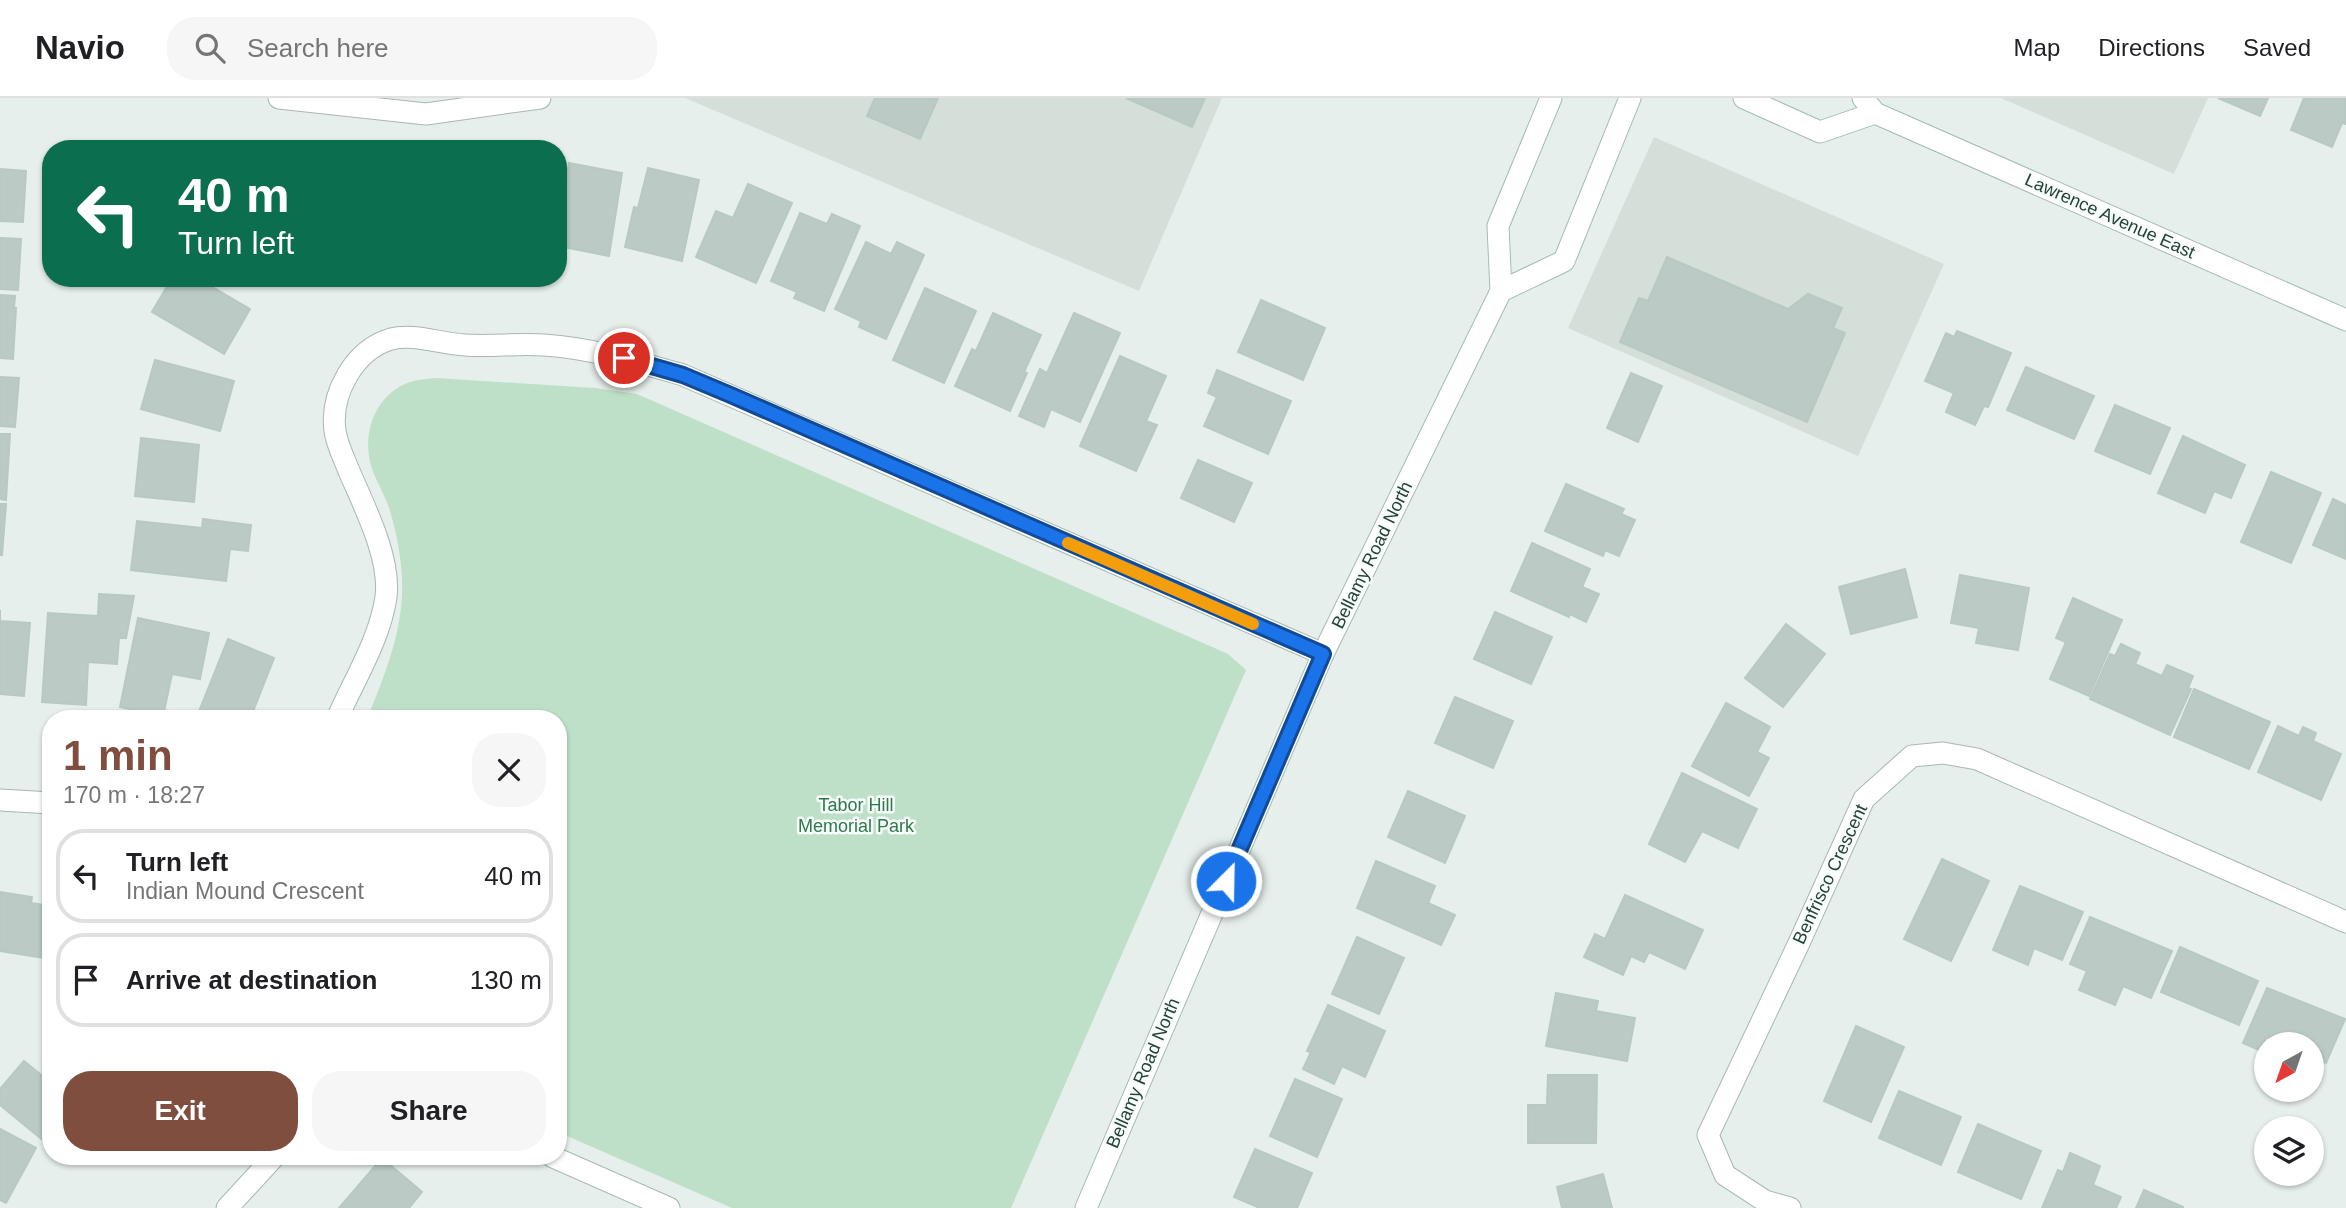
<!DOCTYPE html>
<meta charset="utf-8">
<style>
body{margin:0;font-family:Helvetica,sans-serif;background:#f6f6f6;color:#202124;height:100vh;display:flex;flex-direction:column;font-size:26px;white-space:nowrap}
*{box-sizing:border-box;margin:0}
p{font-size:23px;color:#757577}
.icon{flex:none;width:38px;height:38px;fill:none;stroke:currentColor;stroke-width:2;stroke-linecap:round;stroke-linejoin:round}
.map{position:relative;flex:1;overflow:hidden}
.sheet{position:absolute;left:42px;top:612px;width:525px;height:455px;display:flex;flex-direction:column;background:#fff;border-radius:28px;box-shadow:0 2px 5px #0004}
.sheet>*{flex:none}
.top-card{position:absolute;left:42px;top:42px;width:525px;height:147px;border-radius:28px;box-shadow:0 2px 5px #0004;background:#0b6e4f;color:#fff;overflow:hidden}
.needle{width:46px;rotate:220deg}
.fabs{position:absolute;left:2254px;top:934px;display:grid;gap:14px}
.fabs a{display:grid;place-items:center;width:70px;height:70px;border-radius:50%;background:#fff;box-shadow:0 2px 5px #0004;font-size:35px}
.pin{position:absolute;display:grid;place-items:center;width:60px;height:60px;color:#fff;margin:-30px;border:4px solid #fff;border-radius:50%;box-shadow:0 2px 7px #0007}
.me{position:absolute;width:77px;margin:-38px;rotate:23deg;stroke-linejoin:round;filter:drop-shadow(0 0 5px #0008)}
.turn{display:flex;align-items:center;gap:24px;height:147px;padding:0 21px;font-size:32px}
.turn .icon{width:91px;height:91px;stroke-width:2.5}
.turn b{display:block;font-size:49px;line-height:60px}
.round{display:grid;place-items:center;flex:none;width:74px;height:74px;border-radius:28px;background:#f6f6f6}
.head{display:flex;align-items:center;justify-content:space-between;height:119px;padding:0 21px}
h1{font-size:42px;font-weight:700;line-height:52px;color:#7f4e3f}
.cta{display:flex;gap:14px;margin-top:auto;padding:14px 21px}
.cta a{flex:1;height:80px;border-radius:28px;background:#7f4e3f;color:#fff;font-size:28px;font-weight:700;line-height:80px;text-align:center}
.cta a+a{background:#f6f6f6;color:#202124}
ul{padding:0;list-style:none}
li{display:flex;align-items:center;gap:21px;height:94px;margin:0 14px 10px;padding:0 7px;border:4px solid #e0e0e0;border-radius:28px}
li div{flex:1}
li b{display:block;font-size:26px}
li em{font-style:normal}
header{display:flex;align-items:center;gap:42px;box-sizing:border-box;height:98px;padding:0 35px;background:#fff;border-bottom:2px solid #e0e0e0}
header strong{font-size:33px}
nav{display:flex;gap:38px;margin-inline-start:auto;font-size:24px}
.search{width:490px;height:63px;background:#f6f6f6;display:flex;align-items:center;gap:18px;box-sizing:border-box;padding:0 24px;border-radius:28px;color:#757577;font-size:26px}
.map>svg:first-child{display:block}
.built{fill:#d4dfda}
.green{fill:#bfe0c8}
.building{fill:#bbcac4;stroke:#b8c9c2;stroke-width:2}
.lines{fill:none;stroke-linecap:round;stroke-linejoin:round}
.lane-casing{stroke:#a8b8b2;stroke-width:23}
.street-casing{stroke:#a8b8b2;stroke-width:23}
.secondary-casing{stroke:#a4bbb3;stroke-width:23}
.lane{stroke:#fff;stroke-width:21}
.street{stroke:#fff;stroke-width:21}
.secondary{stroke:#fff;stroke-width:21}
.route-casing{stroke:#114b97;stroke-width:18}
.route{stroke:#1a73e8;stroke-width:12}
.slow{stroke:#f59e0b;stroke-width:12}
.labels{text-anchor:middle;stroke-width:5;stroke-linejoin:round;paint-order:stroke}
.street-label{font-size:18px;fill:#24423a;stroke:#f7fbf9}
.park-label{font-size:18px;fill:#2d7a4b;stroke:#f7fbf9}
</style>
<header>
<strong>Navio</strong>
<div class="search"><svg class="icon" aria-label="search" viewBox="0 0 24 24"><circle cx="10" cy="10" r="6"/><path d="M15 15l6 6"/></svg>Search here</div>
<nav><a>Map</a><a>Directions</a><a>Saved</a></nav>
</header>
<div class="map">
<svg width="2346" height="1110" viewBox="0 0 2346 1110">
<rect width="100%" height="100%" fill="#e6efeb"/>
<g class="built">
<path d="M685,0H1222L1139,193Z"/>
<path d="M2001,0H2208L2174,76Z"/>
<path d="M1654,39L1944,166L1858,358L1568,230Z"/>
</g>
<path class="green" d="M436,280L595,290L637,296L1228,556L1246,572L1011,1110H732L558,1034V621H367C385,576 404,531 402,482C401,459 397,436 390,413C385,395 371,377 369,358C364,326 381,291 414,283C421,281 429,281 436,280Z"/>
<g class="building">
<path d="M875,0H938L920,41L867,18Z"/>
<path d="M1126,0H1205L1192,29Z"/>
<path d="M2218,0H2268L2260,18Z"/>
<path d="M2304,0H2346V26L2342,25L2332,49L2291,32Z"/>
<path d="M569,65L622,75L609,158L558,148V108L559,106H562Z"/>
<path d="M648,70L699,82L682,163L625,149L634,109L638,110Z"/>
<path d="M0,71L26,73L23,124L0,123Z"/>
<path d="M748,86L792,105L756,185L696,159L716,113L733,120Z"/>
<path d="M800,115L827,126L832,116L860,128L824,213L794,200L797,194L771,183Z"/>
<path d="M0,140L21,141L18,192L0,191Z"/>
<path d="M866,144L891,156L897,144L924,157L886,241L859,229L861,223L835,211Z"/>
<path d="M1667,159L1788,211L1808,196L1842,210L1833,230L1845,235L1807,324L1620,244L1639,200L1648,203Z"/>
<path d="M172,180H197L250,211L224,256L152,214Z"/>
<path d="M925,190L976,213L944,285L893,262Z"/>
<path d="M0,197L15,198L14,210H16L13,261L0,260Z"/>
<path d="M1261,202L1325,230L1303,282L1238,254Z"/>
<path d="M993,215L1041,237L1024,274L1027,275L1010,313L955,288L972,251L976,253Z"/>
<path d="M1074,215L1120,235L1080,324L1051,311L1044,329L1019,318L1040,271L1047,275Z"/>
<path d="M1957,233L2011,255L1988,309L1984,308L1975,327L1946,314L1954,295L1925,283L1946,235L1954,239Z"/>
<path d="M1120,258L1166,278L1146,323L1157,327L1136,373L1080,348Z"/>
<path d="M155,262L234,283L220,333L141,311Z"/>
<path d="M2026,269L2094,298L2074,341L2007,312Z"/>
<path d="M1217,272L1291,303L1268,356L1204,328L1217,299L1208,295Z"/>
<path d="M1631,275L1662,288L1638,344L1607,330Z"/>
<path d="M0,279L19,280L15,329L0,328Z"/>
<path d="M2115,307L2170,330L2150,376L2095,353Z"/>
<path d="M0,336H10L6,402L0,401Z"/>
<path d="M2183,338L2245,367L2231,400L2214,393L2205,415L2158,395Z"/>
<path d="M141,340L199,347L194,404L135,398Z"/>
<path d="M1198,362L1252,385L1234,424L1181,400Z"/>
<path d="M2271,374L2321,395L2291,465L2241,444Z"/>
<path d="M1566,386L1624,411L1621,416L1635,422L1619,458L1605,452L1603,458L1545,433Z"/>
<path d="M2333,401L2346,407V461L2313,447Z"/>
<path d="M0,406H6L2,457H0Z"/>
<path d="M203,421L251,427L248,453L230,451L226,483L131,472L137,423L202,430Z"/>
<path d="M1532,445L1590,471L1582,489L1599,496L1586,524L1570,516L1569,519L1511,493Z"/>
<path d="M1905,471L1917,519L1851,536L1839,489Z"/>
<path d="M1960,477L2029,490L2018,552L1976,545L1979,530L1951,525Z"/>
<path d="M99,496L134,498L126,540H119L117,566L88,564L86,607L42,604L48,515L98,518Z"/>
<path d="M2073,500L2122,522L2089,598L2050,581L2066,544L2056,540Z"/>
<path d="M0,512V523L30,525L24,598L0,596Z"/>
<path d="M1495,514L1552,539L1531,586L1474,561Z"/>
<path d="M138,520L209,535L200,581L172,576L163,618L120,609Z"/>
<path d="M1786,526L1825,556L1783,609L1745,580Z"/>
<path d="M228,541L274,560L250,621H196Z"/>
<path d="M2121,546L2140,555L2135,566L2162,578L2167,567L2193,578L2188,590L2191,591L2170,637L2090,601L2110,556L2115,558Z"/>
<path d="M2194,591L2270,624L2249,671L2174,639Z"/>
<path d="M1455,599L1513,623L1493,670L1435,645Z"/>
<path d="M1726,605L1770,629L1757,654L1769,660L1749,698L1692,668Z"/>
<path d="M2278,628L2299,638L2303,629L2316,635L2313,643L2341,656L2321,702L2258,674Z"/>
<path d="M1682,675L1757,711L1738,750L1702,733L1685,764L1649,746Z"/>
<path d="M1408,693L1465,718L1445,765L1388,739Z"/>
<path d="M1942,761L1989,783L1951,863L1904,841Z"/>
<path d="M1376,763L1435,788L1428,805L1455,817L1441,847L1357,810Z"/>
<path d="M2020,788L2083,814L2062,862L2034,850L2028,867L1993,852Z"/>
<path d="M0,794L32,799L31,805L51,808V861L0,853Z"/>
<path d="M1625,797L1703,832L1685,871L1649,854L1644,864L1631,858L1623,877L1584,859L1595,836L1605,841Z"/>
<path d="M2090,819L2172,853L2151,900L2123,888L2115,907L2079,892L2087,873L2070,866Z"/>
<path d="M1357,839L1404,860L1379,916L1332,896Z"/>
<path d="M2180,849L2258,883L2239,927L2161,894Z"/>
<path d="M2267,890L2345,921L2326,965L2312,959V947H2284L2266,939L2261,953L2243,945Z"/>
<path d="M1556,895L1598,903L1596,913L1635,920L1627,963L1546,948Z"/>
<path d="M1328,907L1385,933L1365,979L1342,968L1334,986L1303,971L1311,954L1307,953Z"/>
<path d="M1856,928L1904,949L1871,1024L1824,1003Z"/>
<path d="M24,963L51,985V1049L0,1007V991Z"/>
<path d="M1548,977H1597L1596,1045H1528V1007H1547Z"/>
<path d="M1295,981L1342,1001L1317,1059L1270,1038Z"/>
<path d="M1899,993L1961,1019L1941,1067L1879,1040Z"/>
<path d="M1978,1026L2041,1053L2021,1101L1958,1074Z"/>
<path d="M0,1031L36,1050L6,1105L0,1102Z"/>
<path d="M1255,1051L1312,1075L1297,1110H1260L1234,1099Z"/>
<path d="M2070,1055L2100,1068L2093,1087L2121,1099L2116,1110H2042L2058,1072L2063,1074Z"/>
<path d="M382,1060L422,1094L409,1110H339Z"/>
<path d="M1603,1076L1612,1110H1562L1557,1089Z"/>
<path d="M2144,1092L2183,1109V1110H2136Z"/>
</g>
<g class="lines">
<defs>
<path id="lane" d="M279,0L426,16L540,0"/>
<g id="street">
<path d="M337,621C354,582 380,541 386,499C391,460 364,408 349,373C344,360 337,347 335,333C330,296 354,252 391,241C414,235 441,246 465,247C491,249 518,245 544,247C591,250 638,264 683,277L1323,556"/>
<path d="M0,702L51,705"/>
<path d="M553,1059L669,1110"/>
<path d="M227,1110L274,1059"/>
<path d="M1790,1110L1765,1103L1725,1077L1708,1037L1799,845L1864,701L1912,658L1943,655L1977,661L2346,824"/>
</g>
<g id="secondary">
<path d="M1744,0L1820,34L1875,15"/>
<path d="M1863,0L1875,15L2346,222"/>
<path d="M1501,193L1564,163L1630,0"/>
<path d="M1086,1110L1323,556L1501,193L1498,128L1551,0"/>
</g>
</defs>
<use href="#lane" class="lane-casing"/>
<use href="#street" class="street-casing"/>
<use href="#secondary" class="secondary-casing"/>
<use href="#lane" class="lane"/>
<use href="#street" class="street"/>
<use href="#secondary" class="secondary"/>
</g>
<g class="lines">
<defs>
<path id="route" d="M624,260L683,277L733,298L1323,556L1226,783"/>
</defs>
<use href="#route" class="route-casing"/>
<use href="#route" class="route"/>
<path class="slow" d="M1068,445L1253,526"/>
</g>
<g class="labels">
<g class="street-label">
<text transform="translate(2110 118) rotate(24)" y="6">Lawrence Avenue East</text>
<text transform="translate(1372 457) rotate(-64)" y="6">Bellamy Road North</text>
<text transform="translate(1830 776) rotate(-65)" y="6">Benfrisco Crescent</text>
<text transform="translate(1143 975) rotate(-67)" y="6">Bellamy Road North</text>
</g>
<g class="park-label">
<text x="856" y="713">Tabor Hill<tspan x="856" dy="21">Memorial Park</tspan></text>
</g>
</g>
</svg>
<div class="fabs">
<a><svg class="needle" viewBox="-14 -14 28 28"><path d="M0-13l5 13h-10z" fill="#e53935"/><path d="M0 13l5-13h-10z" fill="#757577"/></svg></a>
<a><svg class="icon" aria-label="layers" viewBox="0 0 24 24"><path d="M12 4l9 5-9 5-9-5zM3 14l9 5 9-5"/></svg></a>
</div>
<div class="pin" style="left:624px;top:260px;background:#d93025"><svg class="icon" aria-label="arrive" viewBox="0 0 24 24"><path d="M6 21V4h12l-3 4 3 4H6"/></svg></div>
<svg class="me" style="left:1226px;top:783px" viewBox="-20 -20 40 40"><circle r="17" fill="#1a73e8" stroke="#fff" stroke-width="3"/><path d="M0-11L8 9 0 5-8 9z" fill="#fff"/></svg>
<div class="top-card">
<div class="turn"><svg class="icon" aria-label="left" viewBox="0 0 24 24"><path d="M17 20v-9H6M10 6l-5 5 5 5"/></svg><div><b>40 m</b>Turn left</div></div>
</div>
<section class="sheet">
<div class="head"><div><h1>1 min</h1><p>170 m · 18:27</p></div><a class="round"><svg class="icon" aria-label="close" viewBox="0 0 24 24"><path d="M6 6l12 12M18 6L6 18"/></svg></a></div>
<ul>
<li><svg class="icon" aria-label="left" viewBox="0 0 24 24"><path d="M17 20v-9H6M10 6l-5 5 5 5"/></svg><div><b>Turn left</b><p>Indian Mound Crescent</p></div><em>40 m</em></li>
<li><svg class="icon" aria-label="arrive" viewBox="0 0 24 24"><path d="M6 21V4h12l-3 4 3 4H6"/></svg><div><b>Arrive at destination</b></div><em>130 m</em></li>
</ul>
<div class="cta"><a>Exit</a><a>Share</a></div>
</section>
</div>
